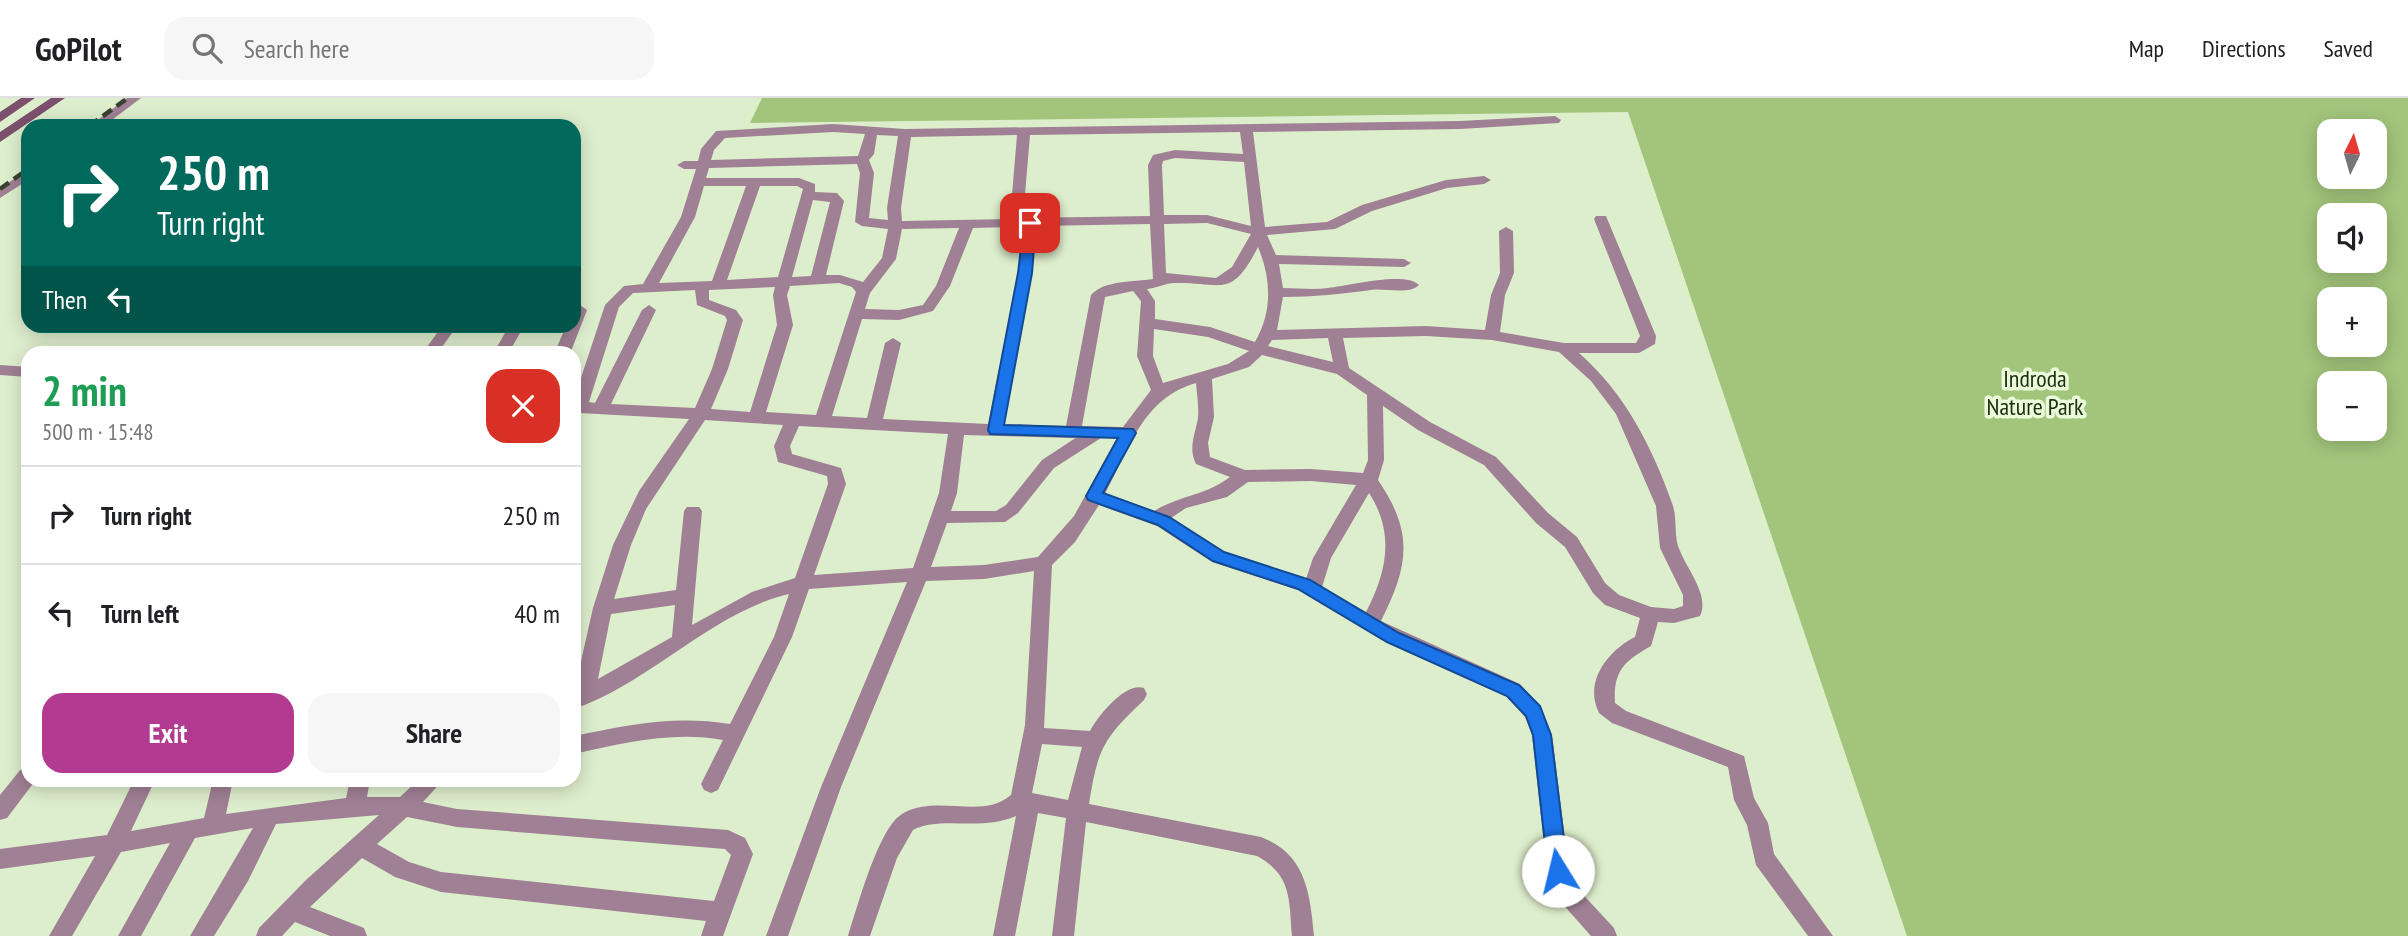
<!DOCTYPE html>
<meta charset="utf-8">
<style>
body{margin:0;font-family:"PT Sans Narrow",sans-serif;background:#f6f6f6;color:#202124;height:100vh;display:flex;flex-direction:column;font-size:26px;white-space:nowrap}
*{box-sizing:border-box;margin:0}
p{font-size:23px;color:#757577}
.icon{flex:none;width:38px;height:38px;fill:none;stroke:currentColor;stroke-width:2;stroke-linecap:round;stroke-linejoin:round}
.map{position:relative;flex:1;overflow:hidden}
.drawer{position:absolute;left:21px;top:248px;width:560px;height:441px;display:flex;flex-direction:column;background:#fff;border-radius:21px;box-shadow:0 4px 18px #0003}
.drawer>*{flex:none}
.hud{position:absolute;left:21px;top:21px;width:560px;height:214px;border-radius:21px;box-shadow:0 4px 18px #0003;background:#00695c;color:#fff;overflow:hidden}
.needle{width:46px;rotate:5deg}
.controls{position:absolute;left:2317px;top:21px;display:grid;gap:14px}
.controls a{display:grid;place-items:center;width:70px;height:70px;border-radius:14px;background:#fff;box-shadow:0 4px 18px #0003;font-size:35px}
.pin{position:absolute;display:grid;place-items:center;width:60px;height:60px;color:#fff;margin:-30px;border-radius:14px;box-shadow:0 4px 10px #0006}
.me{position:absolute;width:77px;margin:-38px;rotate:351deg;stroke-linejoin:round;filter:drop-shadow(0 0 5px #0008)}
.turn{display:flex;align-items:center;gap:24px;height:147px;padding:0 21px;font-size:32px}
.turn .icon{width:91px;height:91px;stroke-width:2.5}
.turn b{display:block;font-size:49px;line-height:60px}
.then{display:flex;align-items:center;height:66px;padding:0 21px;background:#0003;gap:14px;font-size:26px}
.round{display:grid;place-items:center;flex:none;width:74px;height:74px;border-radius:21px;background:#f6f6f6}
.summary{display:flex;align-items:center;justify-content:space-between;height:119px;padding:0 21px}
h1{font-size:42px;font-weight:800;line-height:52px;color:#1e9e55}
.button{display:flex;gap:14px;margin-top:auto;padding:14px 21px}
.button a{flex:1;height:80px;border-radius:21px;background:#b23b91;color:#fff;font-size:28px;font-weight:800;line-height:80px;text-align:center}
.button a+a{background:#f6f6f6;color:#202124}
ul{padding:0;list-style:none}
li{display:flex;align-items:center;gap:21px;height:98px;padding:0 21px;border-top:2px solid #e0e0e0}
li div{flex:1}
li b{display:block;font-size:26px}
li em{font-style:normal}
header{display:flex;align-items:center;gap:42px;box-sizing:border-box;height:98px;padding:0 35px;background:#fff;border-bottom:2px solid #e0e0e0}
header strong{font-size:33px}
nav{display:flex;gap:38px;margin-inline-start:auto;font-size:24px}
.search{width:490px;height:63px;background:#f6f6f6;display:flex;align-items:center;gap:18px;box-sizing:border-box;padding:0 24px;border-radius:21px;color:#757577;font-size:26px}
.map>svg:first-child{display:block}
.forest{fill:#a2c57b;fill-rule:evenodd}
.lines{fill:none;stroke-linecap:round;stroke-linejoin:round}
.minor{fill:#a08094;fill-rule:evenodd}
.tertiary{fill:#a08094;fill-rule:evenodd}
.secondary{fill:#7c506d;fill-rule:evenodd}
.rail{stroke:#394131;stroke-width:4.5;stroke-dasharray:11 6;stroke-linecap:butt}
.route{fill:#1a73e8;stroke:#114b97;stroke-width:2}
.labels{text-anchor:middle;stroke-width:7;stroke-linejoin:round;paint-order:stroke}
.park-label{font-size:24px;fill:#212f10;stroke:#eafbd9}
</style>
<header>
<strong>GoPilot</strong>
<div class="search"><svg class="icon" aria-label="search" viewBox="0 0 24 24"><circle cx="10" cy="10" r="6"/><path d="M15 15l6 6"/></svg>Search here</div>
<nav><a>Map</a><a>Directions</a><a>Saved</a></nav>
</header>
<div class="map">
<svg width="2408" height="838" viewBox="0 0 2408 838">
<rect width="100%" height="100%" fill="#dec"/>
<path class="forest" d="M762,0H2408V838H1907L1628,14L750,25ZM2329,33H2375V79H2329ZM2329,117H2375V163H2329ZM2329,201H2375V247H2329ZM2329,285H2375V331H2329Z"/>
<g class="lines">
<g class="minor">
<path d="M1555,18L1561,22L1559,25L1460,31L1253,34L1265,129L1327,124L1362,107L1446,82L1484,78L1491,82L1484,86L1447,90L1372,113L1335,131L1267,137L1276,157L1404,161L1411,165L1404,169L1279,166L1283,190C1298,190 1313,192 1328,190C1348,188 1405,173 1419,187C1409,197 1385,190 1371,192C1340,196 1315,199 1283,199L1277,232L1426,228L1485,232L1491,197L1500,175L1499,133L1506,129L1513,133L1514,175L1505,197L1500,234L1564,245H1636L1640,238L1594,121L1596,118H1606L1656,238L1655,246L1639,255H1579C1625,295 1652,349 1672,405C1678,420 1673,439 1680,453C1687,471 1710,498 1700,518L1674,525L1658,524L1651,548C1625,563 1613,572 1615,605L1626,613L1744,658L1754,700L1768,725L1774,756L1833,838H1808L1756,767L1747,727L1734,702L1728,669L1612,625L1599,615C1583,583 1609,552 1635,539L1640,520L1605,507L1593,495L1565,449L1536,425L1484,367L1418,332L1383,308L1384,362L1378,382C1414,435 1409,467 1381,523L1520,586L1540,608L1552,637L1569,773L1576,789L1614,830L1617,838H1591L1560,803L1547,773L1532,637L1525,619L1506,598L1386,544L1298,492L1212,464L1157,428L1099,407L1075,444L1052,467L1044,630L1090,633C1098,618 1125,584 1144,590L1147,596L1144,602C1103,641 1098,650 1089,706L1261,739C1306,756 1310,795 1314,838H1292C1289,802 1292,777 1257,758L1086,724L1074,838H1052L1066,720L1038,715L1015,838H993L1016,718C979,734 942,717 913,732L897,760L870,838H848C857,810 877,737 898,719C913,706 936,707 955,708C976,709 994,711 1011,697L1025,627L1034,473L984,481L926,483L841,689L788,838H766L821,689L907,484L809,491L792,539L718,692L711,695L704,692L701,686L723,642C672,633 624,645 574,656V638C628,627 674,617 730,626L774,539L789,496C712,514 650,585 574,611V594L593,510L613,447L639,393L689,321L579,315L574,314V301L605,207L624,188L643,186L681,119L696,71H684L677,67L684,63H698L701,51L716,33L833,26L905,31L1460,23ZM833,34L865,36L858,58L711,62L714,52L725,40ZM1240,34L1243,56L1175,52L1153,57L1148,67L1150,118L1023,120L1030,37ZM877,37L898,38L887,110L888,122L869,120L874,75L869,62L874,56ZM1017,37L1010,121L902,123L901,110L911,39ZM1175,60L1244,64L1251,128L1207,117H1164L1162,67L1163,63ZM857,66L860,75L855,124L862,128L888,131L882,160L863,184L840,177H826L844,103L837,95L815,94V86L799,80H706L709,70ZM704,88H746L712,183L659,185L695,119ZM760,88H797L803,91L778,179L727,182ZM813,102L830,104L811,178L792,179ZM1207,125L1251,136L1232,169L1216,180L1166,175L1164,126ZM1150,126L1153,181C1134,184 1104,182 1091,197L1066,328L1004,326L1032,175L1037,128ZM1011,129H1023L1018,175L988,326L883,321L901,245L893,240L885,245L867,320L832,318L862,221L899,222L933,213L950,188L973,130ZM959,130L936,188L923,207L899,212L865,211L870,195L896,161L902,131ZM1258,149C1271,180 1273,213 1255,244L1210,229L1155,221V203L1147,191C1156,190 1166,185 1175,185C1222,184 1231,202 1258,149ZM839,185L852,189L856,194L816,317L766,314L793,227L787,197L790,188ZM775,189L773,197L777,227L750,314L711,311L728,271L743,222L736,212L709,202V192ZM695,192L697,207L725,218L727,222L712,271L695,310L611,306L656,212L649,207L642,212L595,305L589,304L619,209L633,195ZM1133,193L1141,203L1137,258L1151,292L1123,329L1082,328L1105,199ZM1154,231L1208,239L1249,253L1228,266L1163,285L1153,258ZM1426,238L1492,242L1559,254L1591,283L1616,316L1656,408L1660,450L1683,497V508L1674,511L1651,509L1619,497L1605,485L1577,439L1548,415L1496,359L1430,324L1349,270L1343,240ZM1328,240L1333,264L1268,248L1272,242ZM1262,257L1337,276L1367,297L1368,362L1363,375L1311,371L1245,372L1210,359L1208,345L1214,319L1212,281L1249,269ZM1196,285C1197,297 1199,309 1198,320C1195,337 1188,350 1196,366L1230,379C1207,397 1181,397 1154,413L1105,396C1129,351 1143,300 1196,285ZM705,322L783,327L774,348L778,364L827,378L828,386L795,480L752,494L692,527L702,413L699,409H687L684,413L676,492L614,501L631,447L646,411ZM799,328L948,336L939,395L913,470L814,477L846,386L841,370L792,356L790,348ZM964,337L1073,340L1077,339L1042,362L1006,407L996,413H951L957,395ZM1101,340H1117L1074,418L1038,459L984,467L931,469L947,425L1005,424L1018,415L1054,370ZM1311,383L1356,387L1313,460L1306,481L1224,454L1171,420L1186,410L1227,399L1248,384ZM1369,395C1395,435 1387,474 1366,514L1322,489L1331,460ZM675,507L672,539L598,581L611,516ZM1042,646L1082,649L1068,702L1032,695Z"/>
<path d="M580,207L587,212L570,256H554L566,228H574V210Z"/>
<path d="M442,228H457L437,256H422Z"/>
<path d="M509,228H524L508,256H493Z"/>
<path d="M0,267L28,269V279L0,277Z"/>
<path d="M28,668V682L35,683L7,720L0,722V697L21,671Z"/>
<path d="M134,682H155L131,733L204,720L213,682H233L226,716L346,700L350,682H370L367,699H400L418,682H443L423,704L457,711L728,732L745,740L753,756L723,838H701L706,823L441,794L395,779L362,760L310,809L364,830L367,838H330L295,824L282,838H256L259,830L307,781L379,717L276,726L248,783L214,838H190L253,730L195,740L141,838H118L170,745L121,754L72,838H49L95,758L0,771V751L107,737ZM407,719L457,729L725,751L731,757L714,803L441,774L409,764L377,746Z"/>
</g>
<g class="tertiary">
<path d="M127,0H141L104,28H90Z"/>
<path d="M28,72V82L0,100V90Z"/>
</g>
<g class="secondary">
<path d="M21,0H35L0,24V14Z"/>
<path d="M51,0H65L0,44V34Z"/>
</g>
<g class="rail">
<path d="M89,28L128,0"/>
<path d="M0,91L28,71"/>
</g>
</g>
<path class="route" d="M1030,122L1036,125L1032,175L1004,327L1133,331L1136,335L1103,395L1169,419L1224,454L1310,482L1399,535L1519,587L1540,608L1551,637L1568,773L1565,780L1558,782L1551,780L1548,773L1533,637L1526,618L1507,598L1387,544L1298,491L1213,463L1158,427L1088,402L1086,398L1118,340L990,336L988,332L1018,175L1024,125Z"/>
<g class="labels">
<g class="park-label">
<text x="2035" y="289">Indroda<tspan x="2035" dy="28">Nature Park</tspan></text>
</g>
</g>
</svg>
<div class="controls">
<a><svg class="needle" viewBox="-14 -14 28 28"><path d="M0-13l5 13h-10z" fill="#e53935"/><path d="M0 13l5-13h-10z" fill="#757577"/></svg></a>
<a><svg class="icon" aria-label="sound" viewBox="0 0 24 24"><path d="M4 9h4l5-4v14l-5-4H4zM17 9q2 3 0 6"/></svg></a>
<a>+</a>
<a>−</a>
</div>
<div class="pin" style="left:1030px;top:125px;background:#d93025"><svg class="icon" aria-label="arrive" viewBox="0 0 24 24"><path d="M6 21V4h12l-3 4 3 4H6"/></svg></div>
<svg class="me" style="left:1558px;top:773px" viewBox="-20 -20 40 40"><circle r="19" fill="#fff"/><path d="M0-13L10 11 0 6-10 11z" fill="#1a73e8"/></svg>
<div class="hud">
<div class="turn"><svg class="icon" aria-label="right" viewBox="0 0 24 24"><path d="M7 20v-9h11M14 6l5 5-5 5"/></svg><div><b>250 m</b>Turn right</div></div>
<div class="then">Then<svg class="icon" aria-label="left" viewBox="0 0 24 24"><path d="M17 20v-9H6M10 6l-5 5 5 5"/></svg></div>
</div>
<section class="drawer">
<div class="summary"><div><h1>2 min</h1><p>500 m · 15:48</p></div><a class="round" style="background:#d93025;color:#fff"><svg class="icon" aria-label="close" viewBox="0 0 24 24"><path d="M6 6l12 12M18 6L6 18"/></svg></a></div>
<ul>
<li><svg class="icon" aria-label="right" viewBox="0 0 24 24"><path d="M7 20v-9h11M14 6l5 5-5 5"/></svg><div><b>Turn right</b></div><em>250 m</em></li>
<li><svg class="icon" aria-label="left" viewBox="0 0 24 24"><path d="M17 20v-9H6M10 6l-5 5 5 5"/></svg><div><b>Turn left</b></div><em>40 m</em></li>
</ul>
<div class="button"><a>Exit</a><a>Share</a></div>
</section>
</div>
